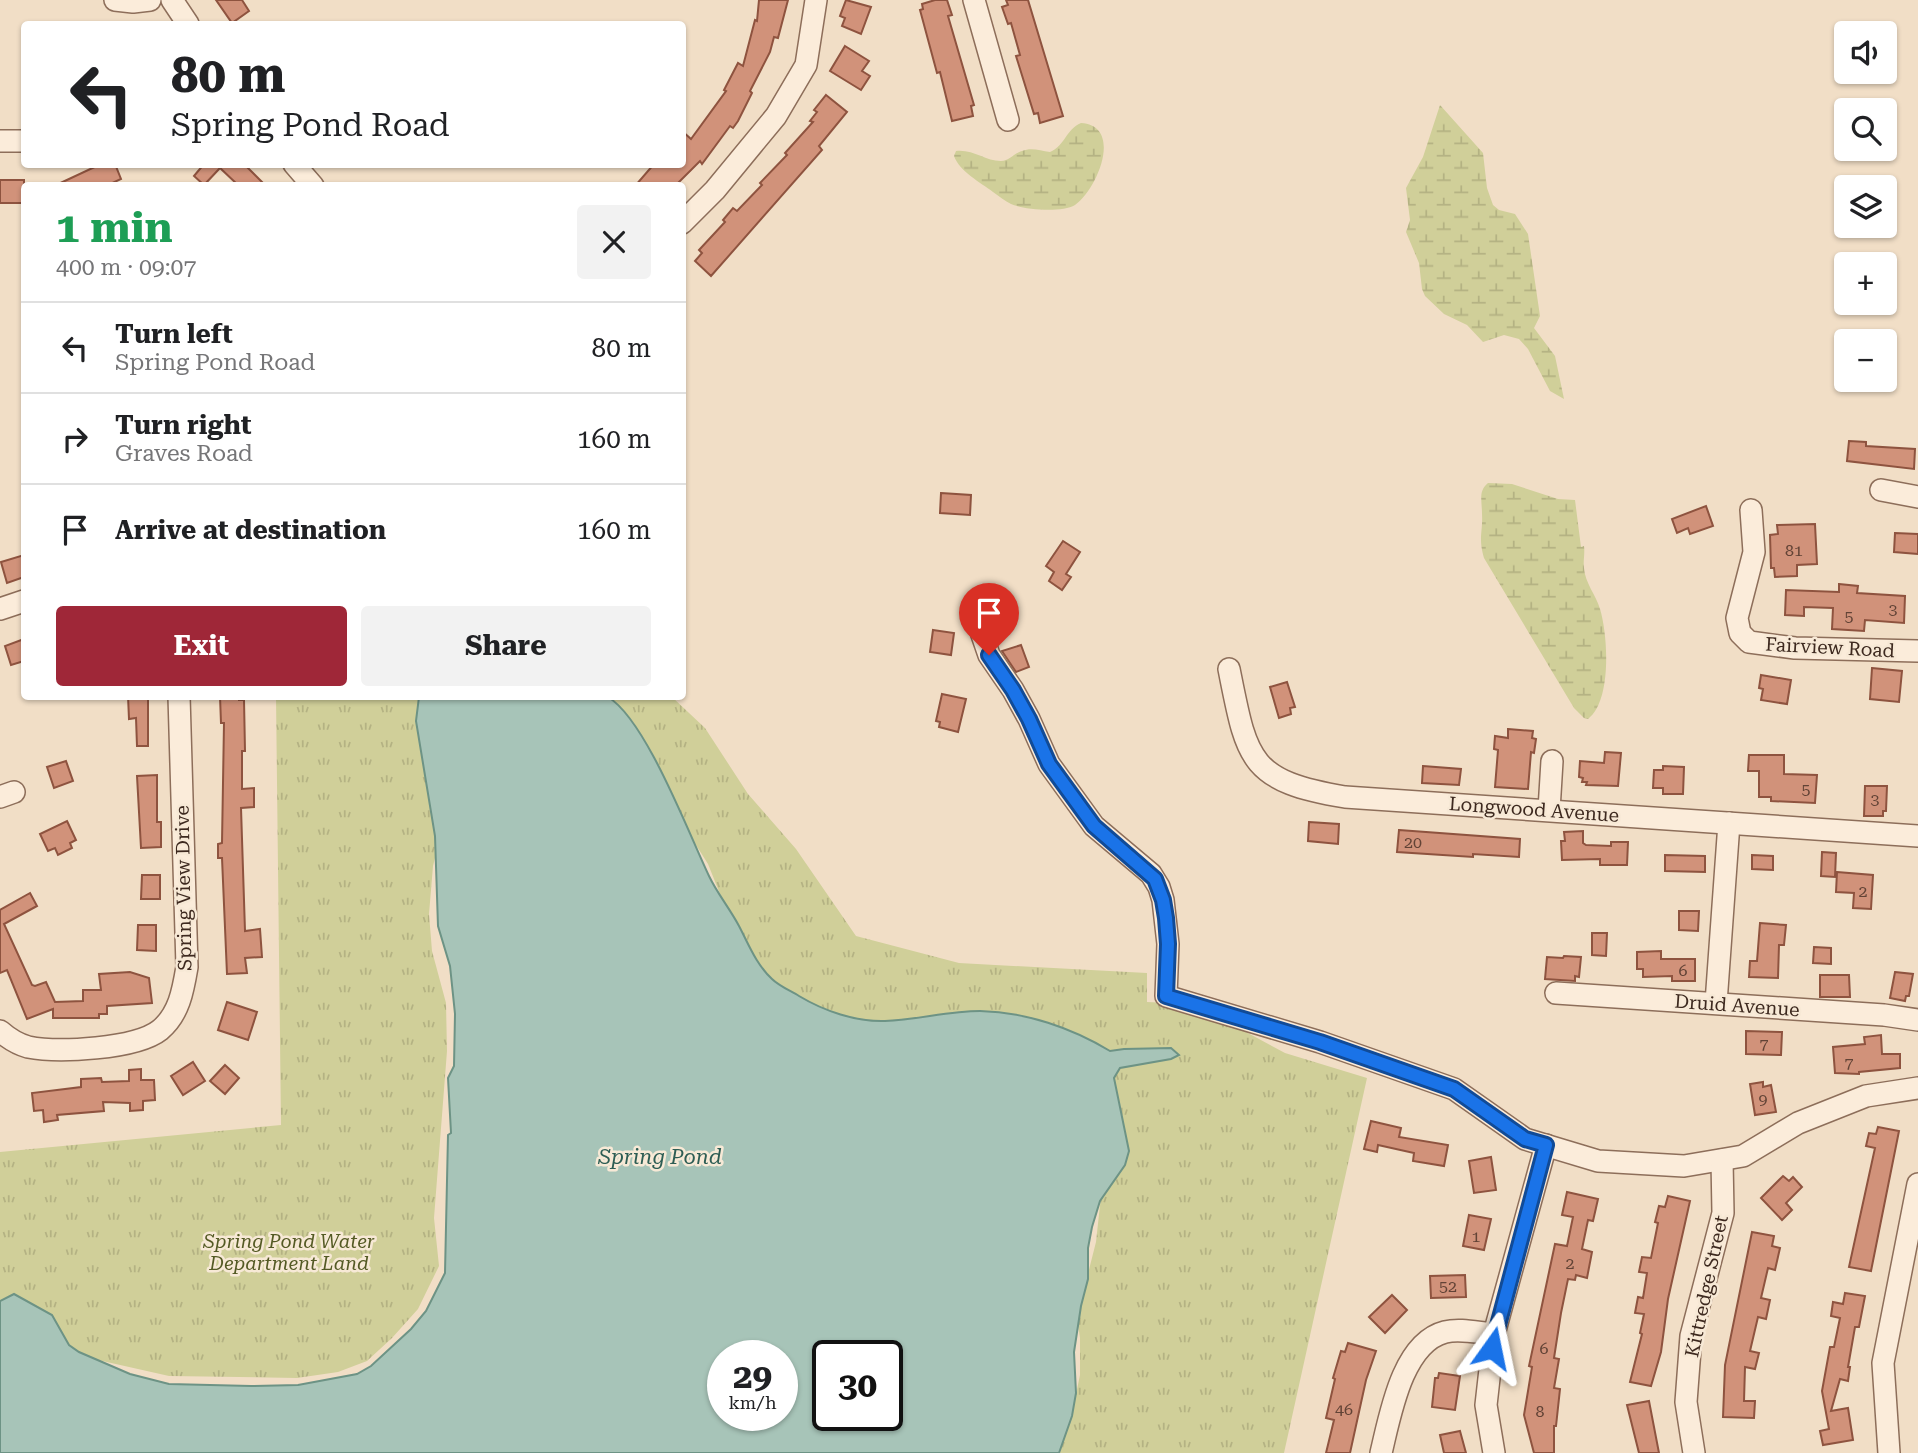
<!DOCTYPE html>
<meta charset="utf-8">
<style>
body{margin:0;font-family:"Roboto Serif",serif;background:#f2f2f2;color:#202124;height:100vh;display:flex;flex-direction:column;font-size:26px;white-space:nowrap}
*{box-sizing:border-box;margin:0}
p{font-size:23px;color:#757577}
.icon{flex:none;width:38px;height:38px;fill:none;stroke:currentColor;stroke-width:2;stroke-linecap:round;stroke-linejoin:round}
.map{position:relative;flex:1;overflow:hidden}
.sheet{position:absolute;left:21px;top:182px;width:665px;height:518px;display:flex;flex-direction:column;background:#fff;border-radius:7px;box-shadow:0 2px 5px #0004}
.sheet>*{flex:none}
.guide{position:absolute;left:21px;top:21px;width:665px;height:147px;border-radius:7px;box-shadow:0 2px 5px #0004;background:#fff;color:#202124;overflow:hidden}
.buttons{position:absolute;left:1834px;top:21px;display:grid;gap:14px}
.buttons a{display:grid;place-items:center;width:63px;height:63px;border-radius:7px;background:#fff;box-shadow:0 2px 5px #0004;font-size:35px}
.speed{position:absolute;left:707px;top:1340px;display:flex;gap:14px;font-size:35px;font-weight:700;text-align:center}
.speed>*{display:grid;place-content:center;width:91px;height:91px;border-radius:50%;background:#fff;box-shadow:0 2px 5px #0004;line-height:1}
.speed small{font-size:18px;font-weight:400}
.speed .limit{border:4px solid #111;border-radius:10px;background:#fff;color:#111}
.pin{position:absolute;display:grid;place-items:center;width:60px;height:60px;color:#fff;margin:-72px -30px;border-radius:50% 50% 50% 0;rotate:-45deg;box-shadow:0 0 7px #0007}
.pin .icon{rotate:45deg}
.me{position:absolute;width:77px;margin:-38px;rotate:12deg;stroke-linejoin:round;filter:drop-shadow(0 0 5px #0008)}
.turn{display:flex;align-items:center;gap:24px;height:147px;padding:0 35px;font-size:32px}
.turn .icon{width:91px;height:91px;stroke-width:2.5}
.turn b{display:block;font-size:49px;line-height:60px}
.round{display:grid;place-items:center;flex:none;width:74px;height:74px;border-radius:7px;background:#f2f2f2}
.headline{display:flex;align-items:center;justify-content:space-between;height:119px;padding:0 35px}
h1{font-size:42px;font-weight:700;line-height:52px;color:#1e9e55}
.button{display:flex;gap:14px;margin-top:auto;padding:14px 35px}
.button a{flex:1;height:80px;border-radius:7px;background:#9f2738;color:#fff;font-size:28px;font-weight:700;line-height:80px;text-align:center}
.button a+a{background:#f2f2f2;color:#202124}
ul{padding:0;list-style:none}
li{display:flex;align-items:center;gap:21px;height:91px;padding:0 35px;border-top:2px solid #e0e0e0}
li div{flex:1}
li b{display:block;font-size:26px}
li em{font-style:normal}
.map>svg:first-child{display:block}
.wetland{fill:url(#wetland-marsh)}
.park{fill:url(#park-tufts)}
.water{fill:#a7c4b8;stroke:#6d9385;stroke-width:2;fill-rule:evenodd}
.building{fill:#d1927a;stroke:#8e533f;stroke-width:2}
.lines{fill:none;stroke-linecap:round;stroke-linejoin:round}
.minor-casing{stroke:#8d6e5a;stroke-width:24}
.minor{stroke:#fbecda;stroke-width:21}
.route-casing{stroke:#114b97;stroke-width:18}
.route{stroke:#1a73e8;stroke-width:12}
.labels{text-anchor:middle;stroke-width:5;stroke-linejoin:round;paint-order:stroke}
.number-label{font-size:16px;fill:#624336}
.street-label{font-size:19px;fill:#3d291f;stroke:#f7e9d6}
.park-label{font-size:19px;font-style:italic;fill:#545a24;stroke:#f7e9d6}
.water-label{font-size:21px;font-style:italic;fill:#2d5d54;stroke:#f7e9d6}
</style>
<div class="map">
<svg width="1918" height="1453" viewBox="0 0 1918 1453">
<defs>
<pattern id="wetland-marsh" width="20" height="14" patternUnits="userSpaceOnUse" patternTransform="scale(1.75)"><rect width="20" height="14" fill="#d0cf99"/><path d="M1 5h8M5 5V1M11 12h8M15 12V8" fill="none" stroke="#b4b283"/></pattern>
<pattern id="park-tufts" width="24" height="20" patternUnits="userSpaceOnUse" patternTransform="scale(1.75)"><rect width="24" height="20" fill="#d0cf99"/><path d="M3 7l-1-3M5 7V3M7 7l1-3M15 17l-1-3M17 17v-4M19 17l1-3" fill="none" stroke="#b4b283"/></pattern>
</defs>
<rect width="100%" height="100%" fill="#f1dec6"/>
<g class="wetland">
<path d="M1440,105L1483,153L1487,188L1493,205L1499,210L1515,214L1528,234L1540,316L1534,328L1555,356L1564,399L1550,391L1528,349L1519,339L1504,335L1483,342L1467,325L1444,314L1425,296L1422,289L1419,263L1406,232L1410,220L1406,188L1423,157Z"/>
<path d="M1081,123C1124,126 1097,190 1075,205C1062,213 1025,210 1011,204C1005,201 999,196 993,192C980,182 960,172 954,156L956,151C973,149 985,161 1001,161C1010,161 1014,153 1022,151C1032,147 1040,151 1050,152C1065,146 1066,129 1081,123Z"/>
<path d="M1488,483L1512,484L1558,499L1575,500L1581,547L1584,546C1585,554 1583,561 1584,568C1585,583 1596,595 1600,609C1608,635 1612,701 1588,719L1584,718L1574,708L1484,558C1478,537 1483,533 1482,514C1482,501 1478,491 1488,483Z"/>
</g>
<g class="park">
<path d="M276,697H422L437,850L433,866L429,914L432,951L446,1003L447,1051L434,1218L439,1266L418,1309L392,1338L367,1361L338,1372L297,1378L169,1376L58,1351L20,1300L0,1301V1152L281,1125Z"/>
<path d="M596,697H672L705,728L748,794L796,849L856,936L959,963L1147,973V1002L1194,1004L1285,1053L1367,1078L1284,1453H1060L1064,1424L1075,1399L1080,1375V1338L1077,1317L1096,1242L1101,1196L848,1036L762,972L732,924L708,864L684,826L678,807L665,787L634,723L625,713Z"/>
</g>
<path class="water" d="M608,697C646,720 688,832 709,876C717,893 730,909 739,926C749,945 756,964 772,979C779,986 791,991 799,996C824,1011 856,1022 885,1021C917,1020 948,1011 980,1011C1026,1012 1072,1028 1110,1051L1124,1049L1171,1048L1179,1055L1171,1059L1120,1068L1114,1078L1129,1151L1125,1165L1100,1201L1092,1227L1088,1248V1279L1081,1306L1074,1352L1076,1393L1072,1416L1059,1453H0V1301L14,1294L52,1315L69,1345L79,1352L130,1374L169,1384L251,1386L298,1385L357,1374L371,1366L411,1329L426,1311L445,1273L448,1135L451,1133L448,1078L454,1066L455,1014L450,966L438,926L435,836L416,721L419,697ZM782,1356V1416H723V1356ZM887,1356V1416H828V1356Z"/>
<g class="building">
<path d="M216,0H242L249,11L232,23Z"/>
<path d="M759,0H788L778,38L774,37L770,52L750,91L752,93L738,121L733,128L730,126L702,164L700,161L675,186H635L654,164H682V131L691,139L726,91L724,90L738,63L743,66L755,20L757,21Z"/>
<path d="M846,0L871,7L861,34L842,26L845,18L840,16Z"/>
<path d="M935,0H947L952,15L948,16L974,105L971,106L973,116L952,121L940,72L937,73L920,10L923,9L922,4Z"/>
<path d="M1006,0H1028L1063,116L1040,123L1038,113L1034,114L1016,56L1020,55L1011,23L1008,24L1002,7L1008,5Z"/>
<path d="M845,46L869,61L862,71L870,76L861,90L830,71Z"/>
<path d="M826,95L847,112L819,146L822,150L711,276L695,261L702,253L699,250L725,222L723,220L733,208L737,211L762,185L760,183L787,155L785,153L813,122L810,121L817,112L814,110Z"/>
<path d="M101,164H115L121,179L106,186H54Z"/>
<path d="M204,164H244L266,186H239L220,168L204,185L194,176Z"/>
<rect x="0" y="180" width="24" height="23"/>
<path d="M1849,441L1866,442V446L1915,449L1914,469L1847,461Z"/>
<path d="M941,493L971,495L970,515L940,513Z"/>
<path d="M1706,506L1713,526L1690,534L1688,528L1677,533L1672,519Z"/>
<path d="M1815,524L1817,564L1797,565V576L1775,577L1774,568H1771L1770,535L1778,534L1777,525Z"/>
<path d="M1895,533L1918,534V554L1894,552Z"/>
<path d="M1063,541L1080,552L1066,574L1071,577L1062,590L1049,581L1054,572L1046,566Z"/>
<path d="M24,555V577L7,583L1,562Z"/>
<path d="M1839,584L1858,586L1857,593L1905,596L1904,623L1865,620L1864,631L1832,629L1833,608L1804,607V616L1785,615L1786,590L1839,592Z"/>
<path d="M933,630L954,633L951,655L930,652Z"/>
<path d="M24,639V661L11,665L5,646Z"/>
<path d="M1021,645L1029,667L1016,672L1002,651Z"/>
<path d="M1872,668L1902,671L1899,702L1870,699Z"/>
<path d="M1761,675L1791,680L1787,704L1761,700L1763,689L1759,688Z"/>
<path d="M1287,682L1295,707L1290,708L1291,714L1279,718L1270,687Z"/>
<path d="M942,694L966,699L958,732L939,727L940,722L936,721Z"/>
<path d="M128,696H148V746H137L136,718L129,719Z"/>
<path d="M220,696H239V700H244L245,751H242V789L254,788V807L241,808L245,931L260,929L262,957L245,958L247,973L227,974L222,858H218V844L222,843L224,723H221Z"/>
<path d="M1508,729L1533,731L1532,738L1536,739L1534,753L1531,752L1528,789L1495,787L1498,750L1494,749L1495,736L1508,738Z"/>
<path d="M1605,752L1621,753L1618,786L1586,785L1587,782H1582L1583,778L1579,777L1580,761L1604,763Z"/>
<path d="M1749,755H1784V774L1817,775L1815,803L1771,801V797H1759V771H1748Z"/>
<path d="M66,761L73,781L54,788L47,767Z"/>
<path d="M1423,766L1461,769L1459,785L1422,783Z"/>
<path d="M1663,766L1684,767L1683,794H1663V788H1653L1654,770H1663Z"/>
<path d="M157,775V822H161V847L141,848L137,776Z"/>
<path d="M1865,786H1887L1886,811H1883V816H1864Z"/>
<path d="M67,821L76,840L70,843L72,848L58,855L55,848L48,851L40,834Z"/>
<path d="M1309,822L1339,824L1338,844L1308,841Z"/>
<path d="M1399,830L1520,839L1519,857L1473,854V857L1397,852Z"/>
<path d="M1583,831V843L1586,845L1611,846V842H1628L1627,865H1600V859L1562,860L1561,841H1565L1564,832Z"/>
<path d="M1822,852L1836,853L1835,877L1821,876Z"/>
<path d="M1665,855L1705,856V872L1665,871Z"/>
<path d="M1752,855L1773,856V870L1752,869Z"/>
<path d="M1837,872L1873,875L1871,909L1853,908L1854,893L1836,892Z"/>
<path d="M142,875H160V899H141Z"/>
<path d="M30,893L37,906L4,924L32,985L35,986L46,982L55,1002L83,1001V990H101L99,974L130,972L149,978L152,1003L107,1006V1014H99V1018H53V1009L27,1019L7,970L0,973V910Z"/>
<path d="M1679,911H1699L1698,931L1679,930Z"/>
<path d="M1760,923L1786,925L1784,945H1779L1778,978L1749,977L1750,961H1757Z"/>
<path d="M138,925H156V951L137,950Z"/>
<path d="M1592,933H1607L1606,956L1592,955Z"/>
<path d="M1814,947L1831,948V964L1813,963Z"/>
<path d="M1661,951V959H1695V981H1672V976L1643,977V969H1637V952Z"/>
<path d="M1564,956L1581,957L1579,977L1575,976V981L1545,979L1547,957L1563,958Z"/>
<path d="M1895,972L1913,974L1909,996H1906L1905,1001L1890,998Z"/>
<path d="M1820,975H1849L1850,997H1820Z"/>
<path d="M227,1002L257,1012L248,1040L218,1030Z"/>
<path d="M1746,1031L1782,1032L1781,1055L1746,1054Z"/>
<path d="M1881,1035L1882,1054H1900V1068L1859,1072V1074L1835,1073L1833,1047L1865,1044L1864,1037Z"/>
<path d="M193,1062L205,1081L183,1095L171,1076Z"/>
<path d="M225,1065L239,1078L225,1094L210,1081Z"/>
<path d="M141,1069V1080H154L155,1100L143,1101V1110L130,1111V1103L103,1102L104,1111L57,1115L58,1120L44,1122L43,1110L34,1111L32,1093L81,1087V1079L101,1078L102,1082L129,1081V1070Z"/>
<path d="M1763,1082V1087L1771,1085L1776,1112L1755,1115L1750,1084Z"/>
<path d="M1371,1121L1401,1128L1399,1137L1448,1145L1444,1166L1413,1161L1414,1153L1378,1145L1377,1152L1364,1149Z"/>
<path d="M1878,1127L1899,1131L1871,1271L1849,1267L1875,1148L1866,1146L1869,1133L1876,1134Z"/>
<path d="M1491,1157L1496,1190L1474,1193L1469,1161Z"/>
<path d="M1783,1176L1789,1181L1793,1177L1802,1187L1786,1203L1792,1210L1782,1220L1761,1198Z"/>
<path d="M1567,1192L1598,1199L1593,1221L1588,1220L1582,1249L1592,1252L1587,1278L1576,1275L1575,1280L1568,1279L1561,1313L1554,1358L1559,1359L1554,1388L1560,1389L1556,1426H1554V1453H1534L1524,1415L1532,1367L1529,1366L1555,1244L1567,1246L1573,1217L1562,1215Z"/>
<path d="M1668,1196L1690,1201L1668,1299L1661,1352L1651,1386L1630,1382L1642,1334L1640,1333L1644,1314L1635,1313L1638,1297L1643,1298L1647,1273L1639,1272L1642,1257L1651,1258L1658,1223L1655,1222L1659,1206L1665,1207Z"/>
<path d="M1469,1215L1491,1219L1484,1250L1463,1246Z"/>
<path d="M1752,1232L1774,1236L1772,1246L1780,1248L1775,1270L1768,1268L1761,1298L1770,1300L1766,1319L1758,1317L1750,1351L1759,1353L1755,1369L1745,1367L1744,1401H1755L1754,1418L1723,1417L1725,1365Z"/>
<path d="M1465,1275L1466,1297L1431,1298L1430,1276Z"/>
<path d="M1845,1293L1865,1296L1859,1327H1855L1848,1367H1850L1848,1381L1840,1379L1831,1411L1848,1408L1853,1440L1823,1445L1820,1431L1829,1429L1822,1391L1830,1347H1834L1840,1318L1831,1316L1833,1302L1843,1304Z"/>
<path d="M1392,1295L1407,1310L1385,1333L1369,1317Z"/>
<path d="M1348,1343L1376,1351L1366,1380L1350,1453H1326L1334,1420L1326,1418L1335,1379L1333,1378L1341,1351L1345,1352Z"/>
<path d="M1439,1373L1460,1376L1455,1410L1432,1407L1435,1378H1438Z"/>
<path d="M1649,1401L1659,1453H1639L1627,1405Z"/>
<path d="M1460,1431L1466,1453H1444L1440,1435Z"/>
</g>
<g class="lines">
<defs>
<g id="minor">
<path d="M115,0L133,2L150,0"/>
<path d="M172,0L188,24"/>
<path d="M974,0L1008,120"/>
<path d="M0,141H24"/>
<path d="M294,164L313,186"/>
<path d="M682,223L715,190L776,116L806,65L816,0"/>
<path d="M1881,490L1918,497"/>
<path d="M1751,510L1754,552L1737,618L1740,633L1749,642L1795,648L1918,651"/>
<path d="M0,609L24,601"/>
<path d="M979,626L989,655L1013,690L1029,719L1049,764L1094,826L1151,874L1159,887L1163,900L1168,944L1166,996L1320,1042L1454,1089L1525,1139L1598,1161L1684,1166L1743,1156L1798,1123L1866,1096L1918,1088"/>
<path d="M1229,669C1247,759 1248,781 1345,797L1918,836"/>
<path d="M0,797L14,792"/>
<path d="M1549,810L1552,761"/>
<path d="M1556,993L1884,1015L1918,1020"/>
<path d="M1716,1003L1729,823"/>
<path d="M0,1031C8,1038 17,1044 28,1047C58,1053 136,1049 160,1030C179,1014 183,991 187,967L179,696"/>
<path d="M1381,1453C1390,1416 1402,1343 1445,1332C1460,1328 1479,1333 1494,1334"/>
<path d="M1494,1453L1486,1405L1494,1334L1546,1145"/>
<path d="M1694,1453L1686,1402L1691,1336L1723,1213L1722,1160"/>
<path d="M1889,1453L1883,1363L1918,1184"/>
</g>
</defs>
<use href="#minor" class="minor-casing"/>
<use href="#minor" class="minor"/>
</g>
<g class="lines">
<defs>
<path id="route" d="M989,655L1013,690L1029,719L1049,764L1094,826L1155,879L1163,900L1166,918L1168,944L1166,996L1320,1042L1454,1089L1525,1139L1546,1145L1492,1348"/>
</defs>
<use href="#route" class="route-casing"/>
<use href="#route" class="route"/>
</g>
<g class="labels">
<g class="number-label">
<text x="1794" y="556">81</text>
<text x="1893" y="615">3</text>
<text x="1849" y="622">5</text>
<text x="1806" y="795">5</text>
<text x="1875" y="805">3</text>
<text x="1413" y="848">20</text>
<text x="1863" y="897">2</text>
<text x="1683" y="976">6</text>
<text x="1764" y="1049">7</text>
<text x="1849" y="1068">7</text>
<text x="1763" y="1105">9</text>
<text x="1476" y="1242">1</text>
<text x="1570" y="1269">2</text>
<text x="1448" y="1292">52</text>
<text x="1544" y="1354">6</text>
<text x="1344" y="1415">46</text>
<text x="1540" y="1417">8</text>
</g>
<g class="street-label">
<text transform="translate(1830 647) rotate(3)" y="7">Fairview Road</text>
<text transform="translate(1534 809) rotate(4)" y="7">Longwood Avenue</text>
<text transform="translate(183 888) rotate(-91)" y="7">Spring View Drive</text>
<text transform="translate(1737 1005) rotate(4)" y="7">Druid Avenue</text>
<text transform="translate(1706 1286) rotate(-78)" y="7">Kittredge Street</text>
</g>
<g class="park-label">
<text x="289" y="1248">Spring Pond Water<tspan x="289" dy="22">Department Land</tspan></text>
</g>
<g class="water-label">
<text x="660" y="1164">Spring Pond</text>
</g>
</g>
</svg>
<div class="buttons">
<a><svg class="icon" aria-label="sound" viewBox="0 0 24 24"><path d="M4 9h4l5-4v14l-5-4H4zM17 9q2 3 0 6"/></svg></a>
<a><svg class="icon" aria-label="search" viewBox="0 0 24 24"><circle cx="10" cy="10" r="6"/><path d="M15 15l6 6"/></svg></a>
<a><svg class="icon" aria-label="layers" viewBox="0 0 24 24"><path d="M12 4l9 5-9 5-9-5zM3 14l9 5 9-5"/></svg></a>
<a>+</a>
<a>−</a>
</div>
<div class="speed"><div>29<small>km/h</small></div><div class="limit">30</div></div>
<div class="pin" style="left:989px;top:655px;background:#d93025"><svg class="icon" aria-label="arrive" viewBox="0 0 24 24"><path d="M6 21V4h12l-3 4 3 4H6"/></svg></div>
<svg class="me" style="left:1492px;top:1348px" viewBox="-20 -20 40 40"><path d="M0-17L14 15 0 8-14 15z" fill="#1a73e8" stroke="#fff" stroke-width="4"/></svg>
<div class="guide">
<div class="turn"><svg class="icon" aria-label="left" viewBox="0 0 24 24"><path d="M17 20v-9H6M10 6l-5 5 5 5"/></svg><div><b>80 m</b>Spring Pond Road</div></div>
</div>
<section class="sheet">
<div class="headline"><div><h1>1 min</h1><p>400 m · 09:07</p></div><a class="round"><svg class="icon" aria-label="close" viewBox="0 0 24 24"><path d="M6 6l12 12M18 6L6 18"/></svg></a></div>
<ul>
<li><svg class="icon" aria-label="left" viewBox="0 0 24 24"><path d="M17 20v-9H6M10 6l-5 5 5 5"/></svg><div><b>Turn left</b><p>Spring Pond Road</p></div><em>80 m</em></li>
<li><svg class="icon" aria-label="right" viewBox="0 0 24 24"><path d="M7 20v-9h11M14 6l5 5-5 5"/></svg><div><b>Turn right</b><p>Graves Road</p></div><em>160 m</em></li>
<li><svg class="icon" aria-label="arrive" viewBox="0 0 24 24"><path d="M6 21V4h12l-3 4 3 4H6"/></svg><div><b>Arrive at destination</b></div><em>160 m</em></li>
</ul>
<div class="button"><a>Exit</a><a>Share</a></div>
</section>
</div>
